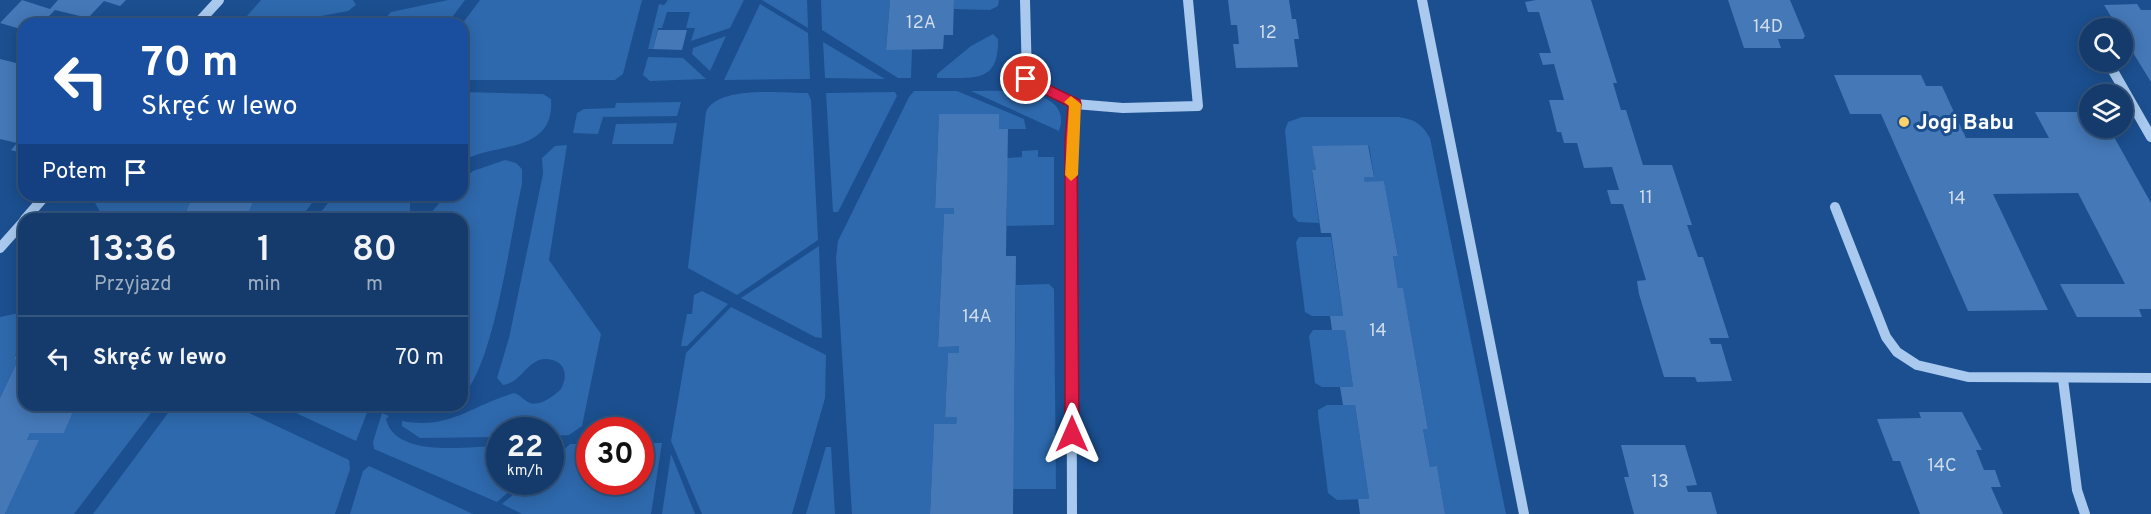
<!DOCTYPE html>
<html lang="pl">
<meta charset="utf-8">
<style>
body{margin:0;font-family:Overpass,sans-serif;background:#214673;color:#f1f3f6;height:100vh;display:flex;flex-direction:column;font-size:22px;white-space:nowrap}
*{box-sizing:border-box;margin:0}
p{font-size:20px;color:#9dadc1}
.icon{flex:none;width:33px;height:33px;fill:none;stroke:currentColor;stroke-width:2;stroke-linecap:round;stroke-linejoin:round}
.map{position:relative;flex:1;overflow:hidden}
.panel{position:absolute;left:18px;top:213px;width:450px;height:198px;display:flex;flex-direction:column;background:#143b6b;border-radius:18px;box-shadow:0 3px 15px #0003,0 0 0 2px #33557e}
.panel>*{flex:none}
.top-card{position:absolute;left:18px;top:18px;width:450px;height:183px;border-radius:18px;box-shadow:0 3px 15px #0003,0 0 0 2px #33557e;background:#1a4fa0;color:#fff;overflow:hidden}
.controls{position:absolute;left:2079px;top:18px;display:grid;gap:12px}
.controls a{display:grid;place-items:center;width:54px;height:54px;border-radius:50%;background:#143b6b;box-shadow:0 3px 15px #0003,0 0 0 2px #33557e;font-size:30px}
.speed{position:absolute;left:486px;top:417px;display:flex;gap:12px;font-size:30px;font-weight:700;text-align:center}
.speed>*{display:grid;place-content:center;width:78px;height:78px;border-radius:50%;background:#143b6b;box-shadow:0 3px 15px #0003,0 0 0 2px #33557e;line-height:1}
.speed small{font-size:15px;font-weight:400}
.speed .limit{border:9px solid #d22;background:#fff;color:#111}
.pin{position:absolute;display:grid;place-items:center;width:51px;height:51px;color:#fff;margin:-26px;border:3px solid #fff;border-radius:50%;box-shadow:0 2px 6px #0007}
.me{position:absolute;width:66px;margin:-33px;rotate:0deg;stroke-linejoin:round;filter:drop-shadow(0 0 4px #0008)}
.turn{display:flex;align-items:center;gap:21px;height:126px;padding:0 24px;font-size:27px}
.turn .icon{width:78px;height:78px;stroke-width:2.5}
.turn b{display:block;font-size:42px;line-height:51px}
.then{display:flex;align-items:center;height:57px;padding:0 24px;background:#0003;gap:12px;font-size:22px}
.eta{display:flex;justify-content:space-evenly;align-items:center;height:102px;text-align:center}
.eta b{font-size:36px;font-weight:600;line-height:42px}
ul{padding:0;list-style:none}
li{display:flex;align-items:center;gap:18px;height:84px;padding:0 24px;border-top:2px solid #33557e}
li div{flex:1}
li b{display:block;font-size:22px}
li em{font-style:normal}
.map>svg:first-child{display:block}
.green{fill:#2e69ad}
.building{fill:#4478b7}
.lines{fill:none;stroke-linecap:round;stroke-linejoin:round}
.minor{stroke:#a9c9ee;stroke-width:10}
.route{fill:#e11d48;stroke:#92132f;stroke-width:1.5}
.slow{fill:#f59e0b}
.poi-dot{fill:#ffd166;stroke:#1b4f8f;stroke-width:2}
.labels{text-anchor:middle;stroke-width:6;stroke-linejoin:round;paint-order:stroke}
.number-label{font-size:18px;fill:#d0dded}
.poi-label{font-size:21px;font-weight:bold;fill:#fff;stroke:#1b4f8f;text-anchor:start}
</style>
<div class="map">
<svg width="2151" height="514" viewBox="0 0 2151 514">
<rect width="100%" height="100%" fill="#1b4f8f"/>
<g class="green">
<path d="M261,0H353L356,5L348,11L278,24H240Z"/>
<path d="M448,0H465L447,24H389L384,20L391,12Z"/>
<path d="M480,0H642L623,74L615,80H462V24Z"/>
<path d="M668,0H744L730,28L691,41L695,28H686L690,12H667L662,28H658L653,49H648L659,4L664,5Z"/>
<path d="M762,0H807L808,28Z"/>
<path d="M821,0H890L886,49H912L911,78H898L822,30Z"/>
<path d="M954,0H999L998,6L990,10L954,9Z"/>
<path d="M760,4L808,33L810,79L724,80Z"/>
<path d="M993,34L998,39C999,85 973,77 937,78V74L971,46Z"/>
<path d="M726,36L710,71L692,54L693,48Z"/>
<path d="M823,42L885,79L825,78Z"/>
<path d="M648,57L683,58L706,79L650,81L643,75Z"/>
<path d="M914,91H957L1024,119L1026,129H999L998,114L939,115L935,208H954V214L944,215L938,346H959V353L948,354L945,417H957L956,424H934L930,514H852L836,258L838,241L909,97Z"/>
<path d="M971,91C994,91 1075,85 1059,131Z"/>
<path d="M462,92L543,94L551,99C555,154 496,142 462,161Z"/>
<path d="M895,92L897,96L838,212H833L826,93Z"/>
<path d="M808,93L811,100L818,240L737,295L688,268L706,112C717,85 783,93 808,93Z"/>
<path d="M681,102L677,116L603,117L598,134L573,133L577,113L584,109L615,108L616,103Z"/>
<path d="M1398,117C1414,119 1422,124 1430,138L1506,514H1445L1437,467H1430L1423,429L1428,428L1403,289L1398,288L1393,256L1398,255L1384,182H1365L1364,177L1374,176L1369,146L1313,147L1316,170L1312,171L1319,223L1298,222L1293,216L1285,130L1288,122L1302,117Z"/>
<path d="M677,123L673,144H612L616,124Z"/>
<path d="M567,145L549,260L601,334L582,426L569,435L551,436L550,430H500L499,437L420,438L402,426V421C450,430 470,406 514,393C520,394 524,401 530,403C541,406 554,396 561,389C564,383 566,377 564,371C563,366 560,363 555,361C529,351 524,383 503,385L497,378L509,338L543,174L542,158L555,146Z"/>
<path d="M1038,150V157H1054V225L1007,226V158L1022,157V151Z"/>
<path d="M505,160L516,163L522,169V184C511,231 494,367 462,396V219H426L446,195H462V180L473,171Z"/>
<path d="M96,195H203L201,200H191L183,219H104L94,201Z"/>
<path d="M256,195H318L300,219H246Z"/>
<path d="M334,195H410V212L406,216L396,219H316Z"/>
<path d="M1299,237H1331L1343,316H1312L1305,312L1296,242Z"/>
<path d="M819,246L822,338L815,337L741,298Z"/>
<path d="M1049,284L1054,289L1056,489H1013L1016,285Z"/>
<path d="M702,291L728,304L687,346H681L687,314H692L694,295Z"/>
<path d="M731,307L826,355L825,398L792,514H702L671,441L686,353Z"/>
<path d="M24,312V337L14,358H19L0,398V317Z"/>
<path d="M1313,330H1345L1353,387H1322L1315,383L1309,336Z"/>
<path d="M76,405H157L74,514H5L38,441L27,440L30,433H64Z"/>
<path d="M174,405H232L349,460L350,469L335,514H93Z"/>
<path d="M279,405H370L356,441Z"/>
<path d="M1327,405H1355L1369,499L1337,500L1328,493L1318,414V410Z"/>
<path d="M382,413L389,416L386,419C395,459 469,446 499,446L500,482H520L497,502L374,449L373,442Z"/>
<path d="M641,443H662L651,514H522L502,504L528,482H550L551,462L570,444H589L590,482H640Z"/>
<path d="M826,447H831L835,514H806Z"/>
<path d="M671,454L695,514H662Z"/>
<path d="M369,466L473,514H350L363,471Z"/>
</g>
<g class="building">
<path d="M22,0L50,9L58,0H126L120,6L104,1L88,18L55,10L41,24H24V30L0,23Z"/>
<path d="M890,0H954L953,35H944L943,49L886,50Z"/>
<path d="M1228,0H1289L1292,19H1296L1299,39H1294L1298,67L1236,68L1233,44H1239L1237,25H1231Z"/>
<path d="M1536,0H1591L1617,83H1613L1621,110H1626L1643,165H1672L1692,225H1687L1698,257H1703L1729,338H1709L1711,344H1721L1732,381L1697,382L1695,377H1664L1639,294L1637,281L1646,280L1623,204H1611L1607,190H1619L1612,167L1584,168L1577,143H1564L1561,132H1557L1549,100H1564L1554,64L1543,65L1539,53H1551L1539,12H1528L1525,2Z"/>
<path d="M1728,0H1790L1805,36L1803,39H1778L1781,48H1744Z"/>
<path d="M2137,4L2141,10H2151V82L2122,35V28H2118L2104,5Z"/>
<path d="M658,30H687L682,50L653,49Z"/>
<path d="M0,59L24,65L22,153L11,150L17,143L0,139Z"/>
<path d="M1834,75H1921L1926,86H1942L1966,138H2049L2035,112H2090V128H2109L2151,203V309H2139L2142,317H2077L2060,284H2125L2078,193L1993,194L2048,310L1968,311L1881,114H1850Z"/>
<path d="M939,114H999V129H1008L1006,256H1016L1013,514H930L934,424H956L957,417H945L948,353H959V346L938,347L944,214H954V208H935Z"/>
<path d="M1368,145L1374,177H1364L1365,182L1384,181L1398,256H1393L1398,288H1403L1428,429H1423L1430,467L1437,466L1445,514H1360L1358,499H1369L1355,405H1343L1340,387H1353L1345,330H1332L1330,316H1343L1331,233H1321L1312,170H1316L1312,146Z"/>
<path d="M203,195H256L246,219H183L191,200H201Z"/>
<path d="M24,337V405H76L64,433H30L27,440H39L5,514H0V398L19,358L14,359Z"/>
<path d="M1919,412H1962L1982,450H1976L1984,470H1995L2001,487H1991L2003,514H1920L1900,461H1893L1877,419L1921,418Z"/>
<path d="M1621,445H1685L1697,485L1686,486L1688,492H1711L1717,514H1634L1624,477H1629Z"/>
</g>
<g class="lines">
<g class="minor">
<path d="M1025,0L1027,79L1075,104L1123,108L1198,106L1188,0"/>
<path d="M1422,0L1524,514"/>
<path d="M197,24L219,0"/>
<path d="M2108,62L2151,137"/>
<path d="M1835,207L1886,337L1897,352L1917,365L1968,377L2151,378"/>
<path d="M25,219L46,195"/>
<path d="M0,248L24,221"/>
<path d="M2063,379L2077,490L2085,514"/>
<path d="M1072,514L1071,140L1075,104"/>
</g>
</g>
<path class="route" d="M1026,74L1080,100L1081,104L1077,140L1079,434L1077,439L1072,441L1067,439L1065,434V140L1068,106L1022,83L1020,79Z"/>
<path class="slow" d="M1071,96L1081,104L1078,175L1071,181L1065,175L1069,106L1064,102Z"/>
<circle class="poi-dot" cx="1904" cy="122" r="6"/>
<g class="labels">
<g class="number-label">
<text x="921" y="28">12A</text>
<text x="1768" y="32">14D</text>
<text x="1268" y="38">12</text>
<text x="1646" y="203">11</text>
<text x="1957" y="204">14</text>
<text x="977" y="322">14A</text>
<text x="1378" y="336">14</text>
<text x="1942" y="471">14C</text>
<text x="1660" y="487">13</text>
</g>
<g class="poi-label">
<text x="1916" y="129">Jogi Babu</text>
</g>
</g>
</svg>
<div class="controls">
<a><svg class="icon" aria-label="search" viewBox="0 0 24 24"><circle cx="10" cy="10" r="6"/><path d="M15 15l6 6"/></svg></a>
<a><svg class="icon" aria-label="layers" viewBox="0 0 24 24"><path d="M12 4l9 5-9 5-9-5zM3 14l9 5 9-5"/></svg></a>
</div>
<div class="speed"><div>22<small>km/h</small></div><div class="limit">30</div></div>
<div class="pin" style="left:1026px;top:79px;background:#d93025"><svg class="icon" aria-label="arrive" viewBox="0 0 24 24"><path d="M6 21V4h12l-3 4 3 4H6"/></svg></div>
<svg class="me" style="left:1072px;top:434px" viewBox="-20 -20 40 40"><path d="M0-17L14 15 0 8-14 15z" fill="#e11d48" stroke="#fff" stroke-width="4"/></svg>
<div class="top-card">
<div class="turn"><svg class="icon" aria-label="left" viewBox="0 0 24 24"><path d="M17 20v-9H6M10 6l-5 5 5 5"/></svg><div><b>70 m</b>Skręć w lewo</div></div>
<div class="then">Potem<svg class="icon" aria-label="arrive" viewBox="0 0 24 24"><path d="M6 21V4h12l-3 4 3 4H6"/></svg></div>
</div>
<section class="panel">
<div class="eta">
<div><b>13:36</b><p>Przyjazd</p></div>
<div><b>1</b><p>min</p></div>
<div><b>80</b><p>m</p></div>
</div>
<ul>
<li><svg class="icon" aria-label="left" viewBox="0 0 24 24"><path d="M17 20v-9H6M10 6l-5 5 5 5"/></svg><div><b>Skręć w lewo</b></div><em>70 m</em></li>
</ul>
</section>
</div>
